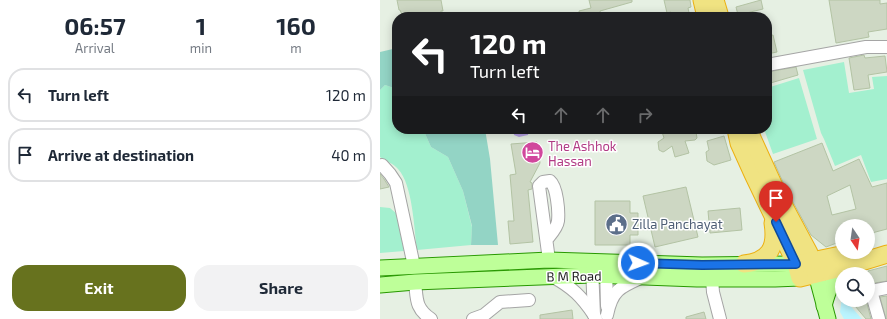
<!DOCTYPE html>
<style>
body{margin:0;font-family:"Exo 2",sans-serif;background:#f2f2f3;color:#1f2937;height:100vh;display:flex;flex-direction:column;font-size:15px;white-space:nowrap}
*{box-sizing:border-box;margin:0}
p{font-size:13px;color:#747a83}
.icon{flex:none;width:22px;height:22px;fill:none;stroke:currentColor;stroke-width:2;stroke-linecap:round;stroke-linejoin:round}
.map{position:relative;flex:1;overflow:hidden}
.panel{display:flex;flex-direction:column;background:#fff;width:380px}
.panel>*{flex:none}
.banner{position:absolute;left:12px;top:12px;width:380px;height:122px;border-radius:16px;box-shadow:0 2px 10px #0003;background:#202124;color:#fff;overflow:hidden}
.needle{width:26px;rotate:167deg}
.tools{position:absolute;left:455px;top:219px;display:grid;gap:8px}
.tools a{display:grid;place-items:center;width:40px;height:40px;border-radius:50%;background:#fff;box-shadow:0 2px 10px #0003;font-size:20px}
.pin{position:absolute;display:grid;place-items:center;width:34px;height:34px;color:#fff;margin:-41px -17px;border-radius:50% 50% 50% 0;rotate:-45deg;box-shadow:0 0 4px #0007}
.pin .icon{rotate:45deg}
.me{position:absolute;width:44px;margin:-22px;rotate:92deg;stroke-linejoin:round;filter:drop-shadow(0 0 3px #0008)}
.turn{display:flex;align-items:center;gap:14px;height:84px;padding:0 12px;font-size:18px}
.turn .icon{width:52px;height:52px;stroke-width:2.5}
.turn b{display:block;font-size:28px;line-height:34px}
.lanes{display:flex;align-items:center;height:38px;padding:0 12px;background:#0003;justify-content:center;gap:20px;direction:ltr}
.lanes .off{opacity:.35}
.eta{display:flex;justify-content:space-evenly;align-items:center;height:68px;text-align:center}
.eta b{font-size:24px;font-weight:700;line-height:28px}
.primary-button{display:flex;gap:8px;margin-top:auto;padding:8px 12px}
.primary-button a{flex:1;height:46px;border-radius:16px;background:#67721e;color:#fff;font-size:16px;font-weight:700;line-height:46px;text-align:center}
.primary-button a+a{background:#f2f2f3;color:#1f2937}
ul{padding:0;list-style:none}
li{display:flex;align-items:center;gap:12px;height:54px;margin:0 8px 6px;padding:0 4px;border:2px solid #e0e1e3;border-radius:16px}
li div{flex:1}
li b{display:block;font-size:15px}
li em{font-style:normal}
main{display:flex;flex:1;min-height:0}
.map>svg:first-child{display:block}
.grass{fill:#a3f0cf}
.forest{fill:#93d4c5}
.park{fill:#bbf5ff}
.water{fill:#b39fe2}
.building{fill:#cdd7c3;stroke:#b3c3a4;fill-rule:evenodd}
.lines{fill:none;stroke-linecap:round;stroke-linejoin:round}
.minor-casing{stroke:#a5a5a5;stroke-width:14}
.major-casing{stroke:#289800;stroke-width:17}
.highway-casing{stroke:#ecb012;stroke-width:19}
.minor{stroke:#fff;stroke-width:12}
.major{stroke:#beff99;stroke-width:15}
.highway{stroke:#f0e382;stroke-width:17}
.route-casing{stroke:#114b97;stroke-width:10}
.route{stroke:#1a73e8;stroke-width:7}
.labels{text-anchor:middle;stroke-width:3;stroke-linejoin:round;paint-order:stroke}
.hotel-label{font-size:13px;fill:#b23c85;stroke:#fff;text-anchor:start}
.service-label{font-size:13px;fill:#4e5e75;stroke:#fff;text-anchor:start}
.street-label{font-size:13px;fill:#1e1e1e;stroke:#fff}
</style>
<main>
<section class="panel">
<div class="eta">
<div><b>06:57</b><p>Arrival</p></div>
<div><b>1</b><p>min</p></div>
<div><b>160</b><p>m</p></div>
</div>
<ul>
<li><svg class="icon" aria-label="left" viewBox="0 0 24 24"><path d="M17 20v-9H6M10 6l-5 5 5 5"/></svg><div><b>Turn left</b></div><em>120 m</em></li>
<li><svg class="icon" aria-label="arrive" viewBox="0 0 24 24"><path d="M6 21V4h12l-3 4 3 4H6"/></svg><div><b>Arrive at destination</b></div><em>40 m</em></li>
</ul>
<div class="primary-button"><a>Exit</a><a>Share</a></div>
</section>
<div class="map">
<svg width="507" height="319" viewBox="0 0 507 319">
<rect width="100%" height="100%" fill="#e6f0e3"/>
<g class="grass">
<path d="M464,62L469,93L494,89L492,77L507,76V179L491,182L481,155L455,166L444,139L441,133L423,70Z"/>
<path d="M419,78L437,139L393,154L384,129H387V88Z"/>
<path d="M5,85L17,89V129H43L51,147L68,157L83,191L92,227L91,245L37,250C34,229 33,185 18,169C14,164 6,161 0,157V90Z"/>
<path d="M0,207L10,208L17,214L24,251L0,253Z"/>
</g>
<g class="forest">
<path d="M17,48V89L5,85L0,90V52Z"/>
<path d="M43,129H105L110,159L118,245H91L92,226L83,191L68,157L51,147Z"/>
</g>
<path class="park" d="M462,298V300H468L467,302L482,319H464L460,312Z"/>
<path class="water" d="M133,129H149L148,135L139,137L134,135Z"/>
<g class="building">
<path d="M17,0H61L63,11H61V13L42,17H23L20,10H19Z"/>
<path d="M209,0H252V2L220,11L221,17H200L199,11L211,8Z"/>
<path d="M284,0H310L311,7L308,8L310,17H292L291,12L287,13Z"/>
<path d="M381,0L383,9L358,15L356,7Z"/>
<path d="M449,0H500V4L507,3V29L488,32L489,37L456,43Z"/>
<path d="M393,35L397,52L387,54V36Z"/>
<path d="M484,55L485,58L505,56L507,72L488,75L490,88L474,90L469,58Z"/>
<path d="M416,67L418,75L387,84V72Z"/>
<path d="M281,129H310V131H314L316,132L317,138L315,140L305,141L309,153L295,157L292,146L285,151L283,152L279,150L278,142L284,138Z"/>
<path d="M344,136L351,160L334,165L327,161L326,152L329,150L327,141Z"/>
<path d="M157,142L160,163L150,182L152,183V189L148,190L153,242L130,244L128,221H134L130,175L136,174L131,144Z"/>
<path d="M442,143L453,171L479,159L492,187L507,183V229L488,234V226H462V241L446,247L431,235L407,191L394,162ZM470,185L476,209L452,215L447,196Z"/>
<path d="M0,174L4,179L9,187L0,189Z"/>
<path d="M306,187L318,237L275,247L263,196Z"/>
<path d="M215,201H250V213H258V235H250V245H215Z"/>
<path d="M360,208L362,230L330,233L328,211Z"/>
<path d="M507,266V281L488,284V271Z"/>
<path d="M507,296V319H506L500,297Z"/>
<path d="M470,300H486L491,319H486Z"/>
<path d="M192,310L193,319H160V315Z"/>
<path d="M324,312L326,319H306V317Z"/>
</g>
<g class="lines">
<defs>
<g id="minor">
<path d="M387,65L486,47H507"/>
<path d="M2,165L10,174L16,183L34,266"/>
<path d="M167,239C171,234 177,228 178,221C179,211 177,187 170,181L163,182L159,186L169,260"/>
<path d="M212,267L214,315L216,319"/>
<path d="M226,267L227,306"/>
<path d="M173,277C192,287 202,297 214,315"/>
<path d="M332,279L333,292L340,319"/>
<path d="M35,282C37,299 35,308 51,319"/>
<path d="M227,315C232,290 240,287 263,277"/>
<path d="M93,319L104,315L120,302L149,300"/>
<path d="M499,319L491,291L507,288"/>
</g>
<g id="major">
<path d="M0,268L169,260L322,265L416,264"/>
<path d="M436,274L448,319"/>
<path d="M0,285L35,282L212,275L317,279H395L420,278"/>
<path d="M444,306C448,290 453,278 465,267"/>
</g>
<g id="highway">
<path d="M322,0L326,17"/>
<path d="M335,0L340,17"/>
<path d="M356,129L359,143L373,174L416,264L420,278L465,267L507,254"/>
<path d="M369,129L372,138L398,195L429,253L436,274"/>
<path d="M422,263L475,252"/>
<path d="M364,264C389,261 397,248 393,223"/>
</g>
</defs>
<use href="#minor" class="minor-casing"/>
<use href="#major" class="major-casing"/>
<use href="#highway" class="highway-casing"/>
<use href="#minor" class="minor"/>
<use href="#major" class="major"/>
<use href="#highway" class="highway"/>
</g>
<g class="lines">
<defs>
<path id="route" d="M258,263L322,265L416,264L396,222"/>
</defs>
<use href="#route" class="route-casing"/>
<use href="#route" class="route"/>
</g>
<defs>
<symbol id="hotel-disc" viewBox="-11 -11 22 22"><circle r="9.5" fill="#d1479c" stroke="#fff"/><path d="M-6-4.5h1.5V1H6V5H4.5V3h-9V5H-6ZM-4 0a1.8 1.8 0 1 1 3.6 0ZM.5 0V-2.5h3Q6-2.5 6 0Z" fill="#fff"/></symbol>
<symbol id="civic-disc" viewBox="-11 -11 22 22"><circle r="9.5" fill="#5c6f8a" stroke="#fff"/><path d="M-.6-6.5H3V-4.5H.6V-3L4-1V1h2V6H-6V1h2V-1L-.6-3ZM-1.2 2.5V6h2.4V2.5Z" fill="#fff"/></symbol>
</defs>
<g fill-rule="evenodd">
<use href="#hotel-disc" x="140" y="140" width="25" height="25"/>
<use href="#civic-disc" x="224" y="212" width="25" height="25"/>
</g>
<g class="labels">
<g class="hotel-label">
<text x="168" y="151">The Ashhok<tspan x="168" dy="15">Hassan</tspan></text>
</g>
<g class="service-label">
<text x="252" y="229">Zilla Panchayat</text>
</g>
<g class="street-label">
<text transform="translate(194 276) rotate(-1)" y="5">B M Road</text>
</g>
</g>
</svg>
<div class="tools">
<a><svg class="needle" viewBox="-14 -14 28 28"><path d="M0-13l5 13h-10z" fill="#e53935"/><path d="M0 13l5-13h-10z" fill="#747a83"/></svg></a>
<a><svg class="icon" aria-label="search" viewBox="0 0 24 24"><circle cx="10" cy="10" r="6"/><path d="M15 15l6 6"/></svg></a>
</div>
<div class="pin" style="left:396px;top:222px;background:#d93025"><svg class="icon" aria-label="arrive" viewBox="0 0 24 24"><path d="M6 21V4h12l-3 4 3 4H6"/></svg></div>
<svg class="me" style="left:258px;top:263px" viewBox="-20 -20 40 40"><circle r="17" fill="#1a73e8" stroke="#fff" stroke-width="3"/><path d="M0-11L8 9 0 5-8 9z" fill="#fff"/></svg>
<div class="banner">
<div class="turn"><svg class="icon" aria-label="left" viewBox="0 0 24 24"><path d="M17 20v-9H6M10 6l-5 5 5 5"/></svg><div><b>120 m</b>Turn left</div></div>
<div class="lanes"><svg class="icon" aria-label="left" viewBox="0 0 24 24"><path d="M17 20v-9H6M10 6l-5 5 5 5"/></svg><svg class="icon off" aria-label="ahead" viewBox="0 0 24 24"><path d="M12 20V5M6 11l6-6 6 6"/></svg><svg class="icon off" aria-label="ahead" viewBox="0 0 24 24"><path d="M12 20V5M6 11l6-6 6 6"/></svg><svg class="icon off" aria-label="right" viewBox="0 0 24 24"><path d="M7 20v-9h11M14 6l5 5-5 5"/></svg></div>
</div>
</div>
</main>
